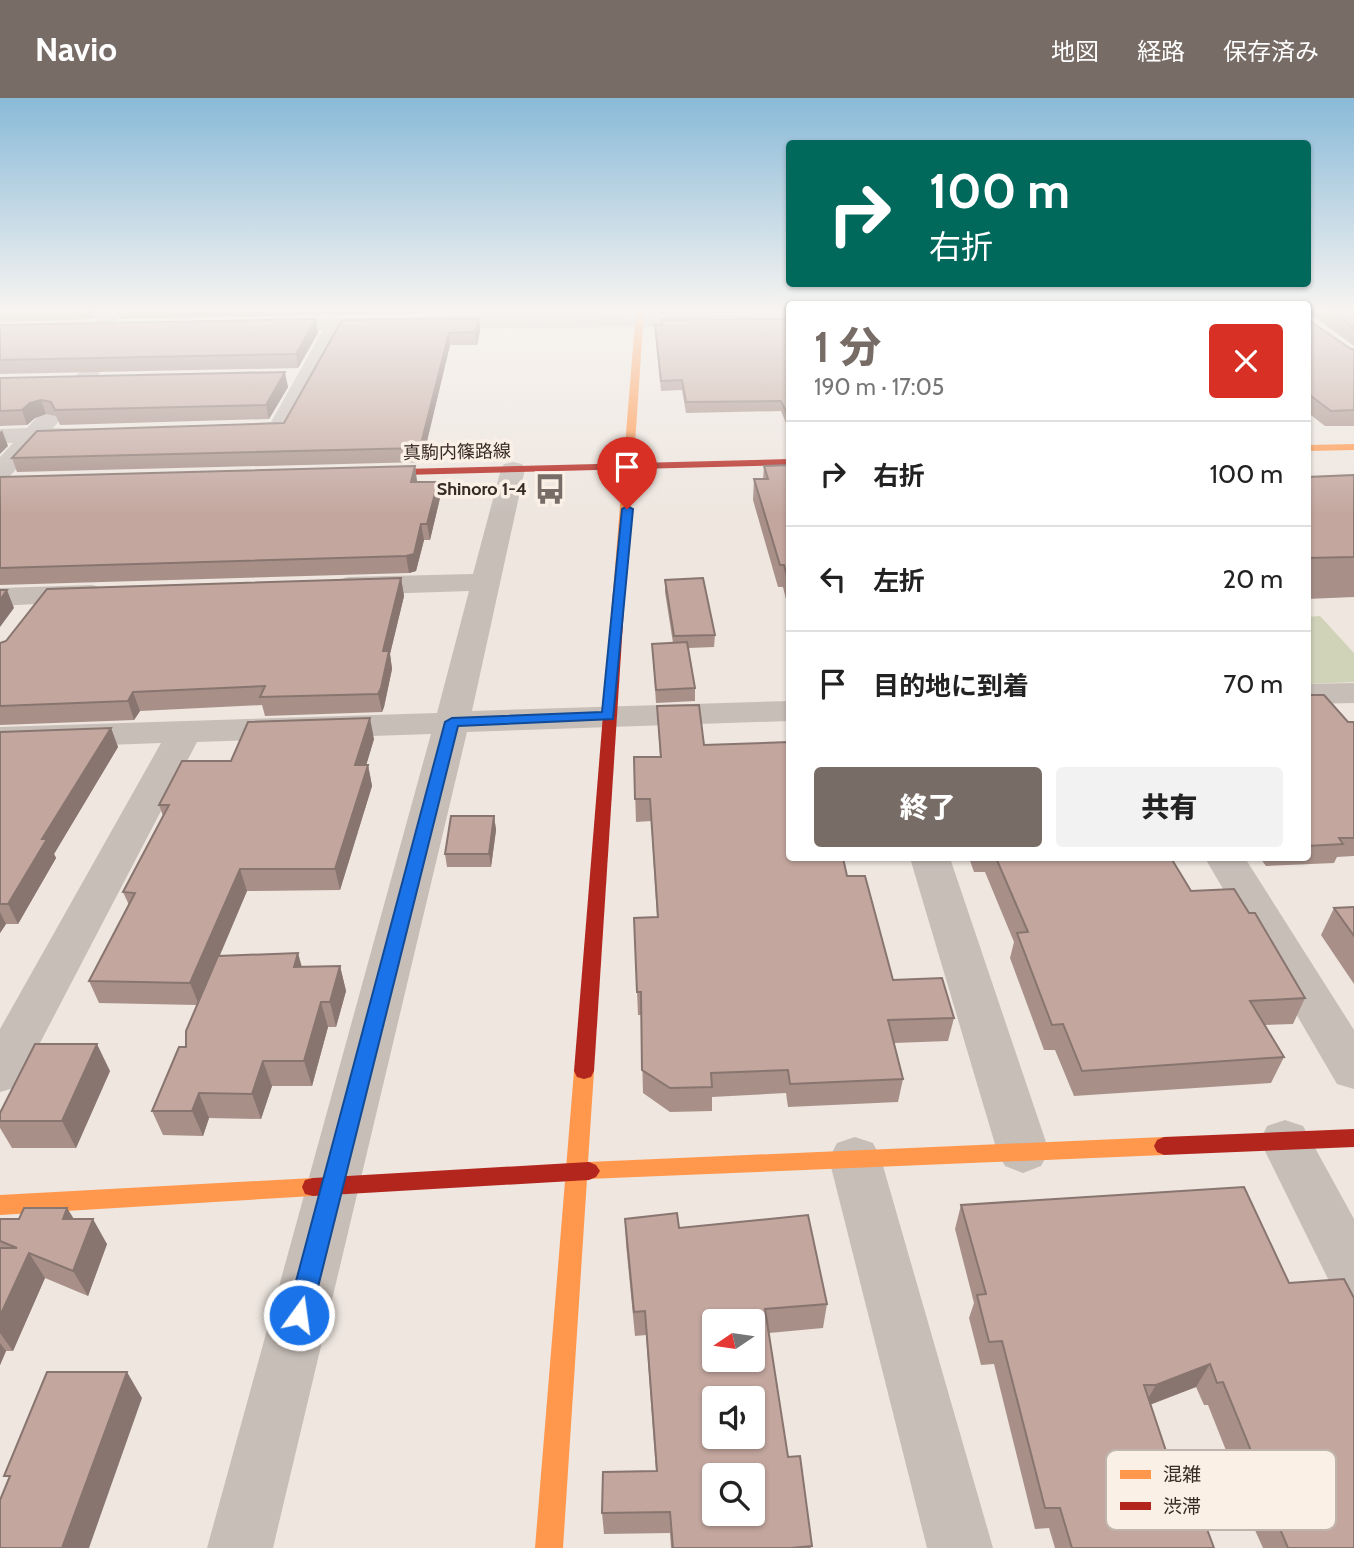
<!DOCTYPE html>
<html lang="ja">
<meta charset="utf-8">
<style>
body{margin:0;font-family:Cabin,"Noto Sans JP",sans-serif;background:#f2f2f2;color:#222;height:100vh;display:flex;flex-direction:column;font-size:26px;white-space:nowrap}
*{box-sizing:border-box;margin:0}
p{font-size:23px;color:#767676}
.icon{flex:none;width:38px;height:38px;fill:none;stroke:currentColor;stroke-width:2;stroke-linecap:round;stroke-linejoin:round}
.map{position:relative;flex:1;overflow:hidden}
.panel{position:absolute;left:786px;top:203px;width:525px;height:560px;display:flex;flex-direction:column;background:#fff;border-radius:7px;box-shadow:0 2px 5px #0004}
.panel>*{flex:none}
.hud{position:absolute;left:786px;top:42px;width:525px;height:147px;border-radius:7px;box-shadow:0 2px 5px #0004;background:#00695c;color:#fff;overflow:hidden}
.needle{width:46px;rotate:257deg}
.tools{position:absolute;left:702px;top:1211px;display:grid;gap:14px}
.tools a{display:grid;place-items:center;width:63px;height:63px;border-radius:7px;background:#fff;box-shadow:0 2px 5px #0004;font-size:35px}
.pin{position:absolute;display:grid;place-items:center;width:60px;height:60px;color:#fff;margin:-72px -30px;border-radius:50% 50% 50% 0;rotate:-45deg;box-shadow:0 0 7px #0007}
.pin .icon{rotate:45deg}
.me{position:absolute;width:77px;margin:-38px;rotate:14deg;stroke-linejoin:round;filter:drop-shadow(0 0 5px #0008)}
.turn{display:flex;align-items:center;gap:24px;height:147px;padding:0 28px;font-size:32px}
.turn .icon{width:91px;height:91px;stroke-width:2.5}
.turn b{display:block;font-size:49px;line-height:60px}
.round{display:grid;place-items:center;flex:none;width:74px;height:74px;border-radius:7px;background:#f2f2f2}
.headline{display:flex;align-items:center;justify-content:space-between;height:119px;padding:0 28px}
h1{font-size:42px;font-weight:800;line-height:52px;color:#786c67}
.action{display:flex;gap:14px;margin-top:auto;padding:14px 28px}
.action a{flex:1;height:80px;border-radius:7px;background:#786c67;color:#fff;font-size:28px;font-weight:800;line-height:80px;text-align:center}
.action a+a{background:#f2f2f2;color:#222}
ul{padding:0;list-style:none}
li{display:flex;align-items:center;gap:21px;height:105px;padding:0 28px;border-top:2px solid #e0e0e0}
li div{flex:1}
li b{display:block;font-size:26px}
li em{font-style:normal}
header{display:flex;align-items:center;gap:42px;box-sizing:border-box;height:98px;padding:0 35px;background:#786c67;color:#fff}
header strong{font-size:33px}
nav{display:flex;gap:38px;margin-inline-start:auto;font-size:24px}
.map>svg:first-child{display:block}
.green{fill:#d0d3b8}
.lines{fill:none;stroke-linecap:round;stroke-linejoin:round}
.street{fill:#c7beb8;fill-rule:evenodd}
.slow{fill:#ff974d;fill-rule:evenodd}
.jam{fill:#b3261e;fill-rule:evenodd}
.wall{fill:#a89089}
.shaded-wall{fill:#88756f}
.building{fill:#c3a79f;stroke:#88756f;stroke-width:2;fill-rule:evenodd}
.route{fill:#1a73e8;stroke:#114b97;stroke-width:2}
.labels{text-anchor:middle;stroke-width:7;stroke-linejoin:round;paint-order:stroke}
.far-street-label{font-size:18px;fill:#382b26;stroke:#fbf0e6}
.far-poi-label{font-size:18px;font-weight:bold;fill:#382b26;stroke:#fbf0e6;text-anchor:end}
.key{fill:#fbf0e6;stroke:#c0b5ac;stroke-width:2}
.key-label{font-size:19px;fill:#382b26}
</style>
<header>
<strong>Navio</strong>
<nav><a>地図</a><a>経路</a><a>保存済み</a></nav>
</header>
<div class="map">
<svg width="1354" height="1450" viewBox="0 0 1354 1450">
<rect width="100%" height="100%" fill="#eee6df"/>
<path class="green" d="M1320,518L1354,555V584L1307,586V519Z"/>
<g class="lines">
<g class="street">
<path d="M104,213H123L115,224L143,223L153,229L150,233L134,235L53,330L94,331L98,336L94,341L40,344L9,379L0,382V359L13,345H0V331L27,330L115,236H99L89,230Z"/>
<path d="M539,216L639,219L789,216V228L343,231L287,336L234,339L226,337L222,332L226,327L271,324L323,232L263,233L256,231L253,227L256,223Z"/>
<path d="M513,364L522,366L525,371L472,613L789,603V623L467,634L273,1450H207L431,636L197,644L17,989L0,994V931L161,645L0,651V629L437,615L469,493L348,497L338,494L333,488L338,482L348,479L473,476L501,371L504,366Z"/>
<path d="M92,487L103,490L107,496L103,502L0,508V490Z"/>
<path d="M1354,585V605L1307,606V586Z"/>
<path d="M910,760H950L1049,1053L1041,1068L1023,1075L1005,1068L997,1053Z"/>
<path d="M1205,760H1245L1354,932V991L1337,986Z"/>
<path d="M1285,1022L1303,1028L1354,1121V1201L1334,1193L1260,1043L1267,1028Z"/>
<path d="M855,1039L873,1045L881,1061L993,1450H927L829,1061L837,1045Z"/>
</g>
<g class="slow">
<path d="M636,213H644L625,494L619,498L613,494Z"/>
<path d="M1354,346V352L1307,353V347Z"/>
<path d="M584,965L591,967L594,973L588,1064L1164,1039L1171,1042L1174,1048L1171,1054L1164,1057L587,1081L563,1450H535L574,973L577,967Z"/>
<path d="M313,1080L321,1082L324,1089L321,1096L313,1098L0,1117V1097Z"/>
</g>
<g class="jam">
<path d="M789,361V367L364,378L359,375L364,372Z"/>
<path d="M619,490L625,494L594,973L591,979L584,981L577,979L574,973L613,494Z"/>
<path d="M1354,1031V1049L1164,1057L1157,1054L1154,1048L1157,1042L1164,1039Z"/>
<path d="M589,1064L596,1067L600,1073L596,1079L589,1082L313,1098L305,1096L302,1089L305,1082L313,1080Z"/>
</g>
</g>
<g class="wall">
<path d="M0,213H101L93,221L0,224Z"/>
<path d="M118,213H508L120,221Z"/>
<path d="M660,213H789V214L660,216Z"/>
<path d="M1307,213H1354V248L1316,220L1310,219V223L1351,251H1354V328H1325L1307,314Z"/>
<path d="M479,221L480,233L477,247H450L422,364L17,374L12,360L284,325L342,222Z"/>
<path d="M789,221V332L781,313L686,315L682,292L661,293L655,227Z"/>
<path d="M0,227L318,235L298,270L0,276Z"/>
<path d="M0,280L288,289L269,321L60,327L56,318L46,316L35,320L27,327L0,328Z"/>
<path d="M789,367V513L783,489H778L753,402L754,381H763L764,368Z"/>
<path d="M415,368L417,384L440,400L430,442H424L416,473L409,475L0,487V379Z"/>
<path d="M1354,377V499L1307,501V379Z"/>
<path d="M401,480L404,498L390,556L392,571L384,609L382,614L265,618L262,607L140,613L134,622L0,627V545Z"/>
<path d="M665,482L715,537L714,549L688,550L695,590V603L656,605L652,546L673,545L665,494Z"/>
<path d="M1307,597L1348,624H1354V758L1337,759L1334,765L1266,768L1260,760H1307Z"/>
<path d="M657,608L704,647L847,778L893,882L954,920L948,943L894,945L903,981L898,1004L788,1009L786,995L712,999V1013L670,1014L643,995L641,917H638L634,820L657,819L651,723L636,724L634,659H660Z"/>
<path d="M111,630L118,649L54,756L56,760L18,826H6L0,835V634Z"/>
<path d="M374,641L366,667H368L372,688L340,792L247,793L219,858L301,869L340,868L346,893L336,929H328L312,988H272L261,1021L209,1020L203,1038L163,1037L152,1013L186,949L197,907L99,905L89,883L129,807L123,794L163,718L159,707L231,663Z"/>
<path d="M494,718L496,732L491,769H447L445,756Z"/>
<path d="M969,760H1171L1191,793L1249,815L1305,900L1293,926L1265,927L1284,959L1271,985L1074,998L1055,952H1044L1010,860L1014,844L985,774H974Z"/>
<path d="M1354,809V886L1321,837L1334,810Z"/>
<path d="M110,973L76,1050H12L0,1030V1015Z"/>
<path d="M1244,1089L1354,1450H1263L1254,1430L1256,1428L1208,1307H1204L1196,1289L1150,1307L1187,1416L1214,1450H1055L1049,1430L1035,1431L994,1266L981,1267L969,1220L974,1205L955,1131L961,1107Z"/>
<path d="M67,1110L74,1121L107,1146L88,1198L45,1180L13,1253H6L0,1267V1121H19Z"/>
<path d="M625,1121L679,1130L827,1206L823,1230L769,1235L788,1359L811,1450H671L670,1435L604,1436L602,1415L656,1373L646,1237L635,1238L626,1146Z"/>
</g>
<g class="shaded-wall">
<path d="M90,213H101L93,221Z"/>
<path d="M316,221L318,235L298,270L296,256Z"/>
<path d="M479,221L480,233L477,247L475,234Z"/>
<path d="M449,235L450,247L422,364L420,350Z"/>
<path d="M285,274L288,289L269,321L266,307Z"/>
<path d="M41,302L46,316L35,320L27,327L22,312L30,305Z"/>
<path d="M2,332L8,348L0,356V334Z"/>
<path d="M415,368L417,384H411Z"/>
<path d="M438,384L440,400L430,442L427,426Z"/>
<path d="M421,426L424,442L416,473L409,475L406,458Z"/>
<path d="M401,480L404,498L390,556L392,571L384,609L382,614L378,596L383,553Z"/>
<path d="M7,492L14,510L0,529V502Z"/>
<path d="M133,594L140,613L134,622L128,603Z"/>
<path d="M370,620L374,641L360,688L355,667Z"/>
<path d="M111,630L118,649L54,756L56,760L18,826L8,806L42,741Z"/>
<path d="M368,667L372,688L340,792L335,771Z"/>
<path d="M494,718L496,732L491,769L489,756Z"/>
<path d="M240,771L247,793L199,907L190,885Z"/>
<path d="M0,814L6,826L0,835Z"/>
<path d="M298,855L305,880L294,869Z"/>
<path d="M340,868L346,893L336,929L330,904Z"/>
<path d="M321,904L328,929L312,988L304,963Z"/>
<path d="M97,946L110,973L76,1050L62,1023Z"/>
<path d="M263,963L272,988L261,1021L252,996Z"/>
<path d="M199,995L209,1020L203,1038L192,1013Z"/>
<path d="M67,1110L82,1135L63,1121Z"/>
<path d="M93,1121L107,1146L88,1198L73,1173Z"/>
<path d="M29,1155L45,1180L13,1253L0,1235V1218Z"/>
<path d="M0,1245L6,1253L0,1267Z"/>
<path d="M1210,1266L1196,1289L1143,1309L1156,1287Z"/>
<path d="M127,1274L142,1300L89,1450H62Z"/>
</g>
<g class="building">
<path d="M1307,213H1310V223L1351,251H1354V312L1331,313L1307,295Z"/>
<path d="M1330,213H1354V230Z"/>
<path d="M316,221L296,256L0,262V227Z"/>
<path d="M479,221L475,234L449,235L420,350L12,360L37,333L284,325L342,222Z"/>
<path d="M789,221V320L781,303L686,304L682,282L661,283L655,227H662V222Z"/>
<path d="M285,274L266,307L55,312L51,304L41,302L30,305L22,312L0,313V280Z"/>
<path d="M789,367V485L784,467H780L754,381H768L764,368Z"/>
<path d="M415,368L411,384H438L427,426H421L414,456L406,458L0,470V379Z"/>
<path d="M1354,377V459L1307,460V379Z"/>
<path d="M401,480L383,553H389L381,590L378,596L260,599L265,588L133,594L128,603L0,608V545L6,543L47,491Z"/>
<path d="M703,480L715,537L674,538L665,482Z"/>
<path d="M0,492H7L0,502Z"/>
<path d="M687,544L695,590L656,592L652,546Z"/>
<path d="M1307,597H1324L1348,624H1354V740H1339L1343,746L1307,748Z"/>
<path d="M699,607L704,647L789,644V760H843L847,778H865L893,882L942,880L954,920L888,922L903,981L790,986L788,972L711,975L712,989L670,990L642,972L641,894H637L634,820L658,819L650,701H635L634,659H661L657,608Z"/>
<path d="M370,620L355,667H368L335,771H240L190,885L89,883L135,795L123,794L169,707H159L182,663H231L248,624Z"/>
<path d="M111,630L42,741H47L8,806H0V634Z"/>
<path d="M451,718H494L489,756H445Z"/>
<path d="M996,760H1171L1191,793L1234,791L1249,815H1255L1305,900L1250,903L1284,959L1082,973L1063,926L1052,927L1017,835L1028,834Z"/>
<path d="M1354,809V838L1334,810Z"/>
<path d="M298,855L294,869L340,868L330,904H321L304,963H263L252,996L199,995L192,1013H152L179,949H186V933L218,858Z"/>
<path d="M35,946H97L62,1023H0V1015Z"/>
<path d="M1244,1089L1289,1185L1344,1181L1354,1200V1450H1288L1271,1409H1274L1223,1284L1217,1285L1210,1266L1156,1287H1144L1187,1416L1201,1415L1214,1450H1072L1060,1410H1045L1002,1243L989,1244L977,1197L986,1196L961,1107Z"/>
<path d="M24,1110H67L63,1121H93L73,1173L29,1155L0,1218V1150H17L0,1143V1121H19Z"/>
<path d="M677,1115L679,1130L808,1117L827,1206L765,1211L788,1359L800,1358L812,1448L791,1450H673L670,1414L602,1415L603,1374L657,1373L645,1213L634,1214L625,1121ZM714,1223H752V1262H714ZM714,1300H752V1339H714ZM714,1377H752V1416H714Z"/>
<path d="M47,1274H127L62,1450H0V1402L10,1378H4Z"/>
</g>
<linearGradient id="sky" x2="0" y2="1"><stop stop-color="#89bad8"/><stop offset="0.51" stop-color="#f7f4f1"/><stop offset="1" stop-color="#f7f4f1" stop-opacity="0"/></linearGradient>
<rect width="1354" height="416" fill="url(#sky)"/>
<path class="route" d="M627,408L633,411L613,621L458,628L311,1217L307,1225L299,1228L291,1225L287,1217L445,624L452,620L602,614L622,411Z"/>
<defs>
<symbol id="bus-bare" viewBox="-9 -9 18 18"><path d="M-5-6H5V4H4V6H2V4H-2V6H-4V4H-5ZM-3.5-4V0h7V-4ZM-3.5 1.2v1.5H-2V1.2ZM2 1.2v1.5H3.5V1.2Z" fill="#786c67" stroke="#fbf0e6" stroke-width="2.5" paint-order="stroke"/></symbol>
</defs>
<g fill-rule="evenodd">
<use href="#bus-bare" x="528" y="369" width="44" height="44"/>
</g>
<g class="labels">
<g class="far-street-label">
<text transform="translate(457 354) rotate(-1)" y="6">真駒内篠路線</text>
</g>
<g class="far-poi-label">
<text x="527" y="397">Shinoro 1-4</text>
</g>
</g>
<rect x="1106" y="1352" width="230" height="80" rx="10" class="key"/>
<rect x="1120" y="1372" width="31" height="9" fill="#ff974d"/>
<rect x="1120" y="1404" width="31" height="8" fill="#b3261e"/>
<g class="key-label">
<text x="1163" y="1383">混雑</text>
<text x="1163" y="1415">渋滞</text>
</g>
</svg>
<div class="tools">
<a><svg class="needle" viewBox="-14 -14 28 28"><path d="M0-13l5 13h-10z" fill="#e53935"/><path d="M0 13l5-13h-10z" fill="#767676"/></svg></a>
<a><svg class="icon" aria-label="sound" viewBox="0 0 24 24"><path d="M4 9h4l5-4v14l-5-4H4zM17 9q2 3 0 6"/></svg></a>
<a><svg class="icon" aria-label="search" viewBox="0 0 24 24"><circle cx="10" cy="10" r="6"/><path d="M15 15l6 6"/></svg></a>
</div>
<div class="pin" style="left:627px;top:411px;background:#d93025"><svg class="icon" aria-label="arrive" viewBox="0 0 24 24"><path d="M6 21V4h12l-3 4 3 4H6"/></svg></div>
<svg class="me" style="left:299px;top:1217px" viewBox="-20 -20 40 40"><circle r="17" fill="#1a73e8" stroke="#fff" stroke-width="3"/><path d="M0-11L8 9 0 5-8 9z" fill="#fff"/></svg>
<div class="hud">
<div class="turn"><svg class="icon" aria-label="right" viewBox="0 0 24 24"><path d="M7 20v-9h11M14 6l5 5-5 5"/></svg><div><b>100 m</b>右折</div></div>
</div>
<section class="panel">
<div class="headline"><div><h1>1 分</h1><p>190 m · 17:05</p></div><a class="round" style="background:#d93025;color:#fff"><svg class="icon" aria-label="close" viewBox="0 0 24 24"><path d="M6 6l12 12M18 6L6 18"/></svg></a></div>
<ul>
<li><svg class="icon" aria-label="right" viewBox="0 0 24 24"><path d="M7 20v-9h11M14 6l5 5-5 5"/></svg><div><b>右折</b></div><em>100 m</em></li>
<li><svg class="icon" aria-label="left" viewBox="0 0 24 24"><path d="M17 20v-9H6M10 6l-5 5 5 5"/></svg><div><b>左折</b></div><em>20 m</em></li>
<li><svg class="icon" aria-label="arrive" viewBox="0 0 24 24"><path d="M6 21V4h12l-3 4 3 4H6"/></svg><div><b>目的地に到着</b></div><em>70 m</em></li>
</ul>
<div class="action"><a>終了</a><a>共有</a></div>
</section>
</div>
